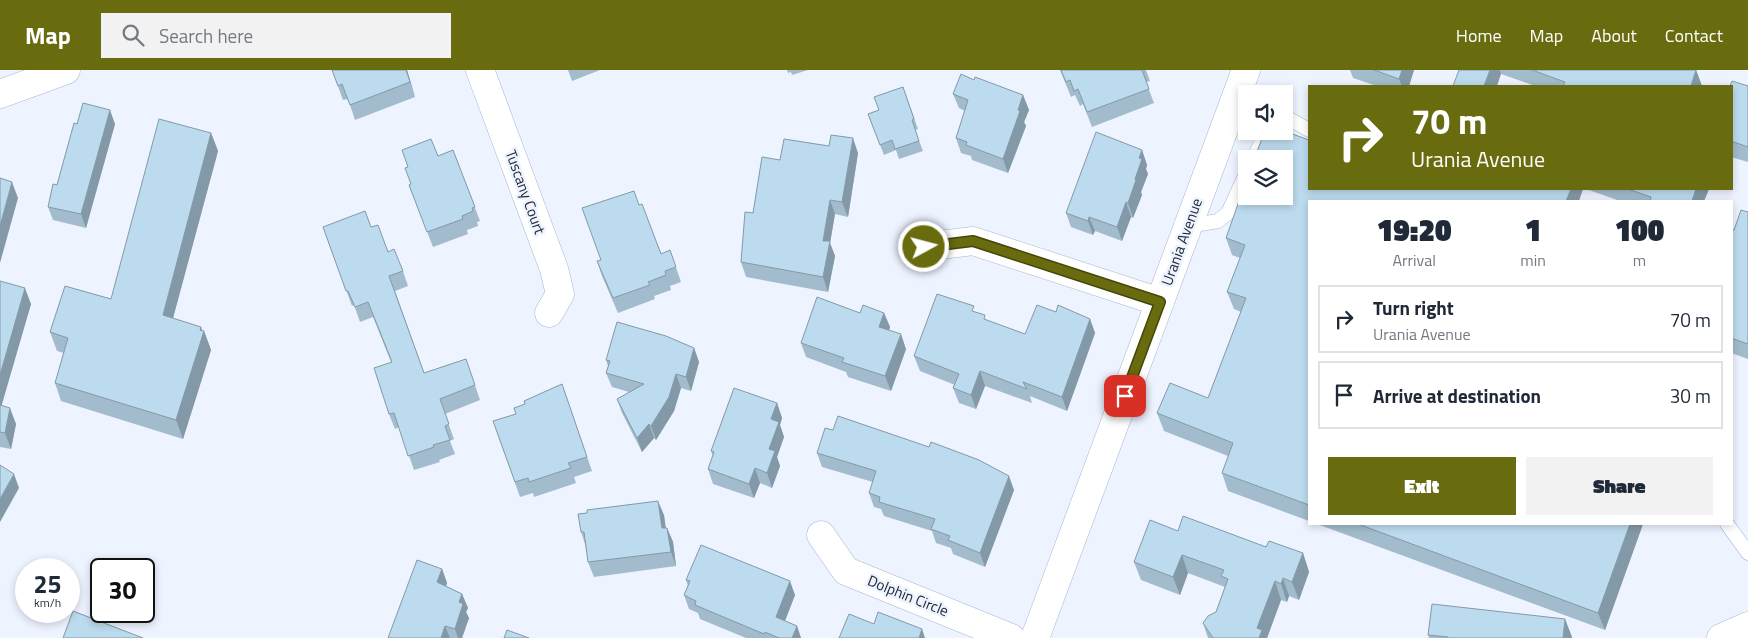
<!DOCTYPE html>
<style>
body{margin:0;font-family:"Titillium Web",sans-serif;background:#f2f2f3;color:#1f2937;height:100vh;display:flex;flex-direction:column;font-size:19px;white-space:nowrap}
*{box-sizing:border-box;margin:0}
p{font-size:16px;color:#747a83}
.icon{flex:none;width:28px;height:28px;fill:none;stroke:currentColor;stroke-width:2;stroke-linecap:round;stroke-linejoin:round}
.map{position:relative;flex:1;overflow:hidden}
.side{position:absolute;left:1308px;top:130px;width:425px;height:325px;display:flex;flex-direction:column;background:#fff;border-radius:0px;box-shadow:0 2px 8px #0003}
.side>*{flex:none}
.banner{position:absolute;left:1308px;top:15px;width:425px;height:105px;border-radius:0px;box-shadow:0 2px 8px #0003;background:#686c0e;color:#fff;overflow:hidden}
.controls{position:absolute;left:1238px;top:15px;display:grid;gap:10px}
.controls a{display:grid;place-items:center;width:55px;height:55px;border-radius:0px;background:#fff;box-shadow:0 2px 8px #0003;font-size:25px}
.speed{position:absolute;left:15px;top:488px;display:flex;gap:10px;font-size:25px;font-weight:700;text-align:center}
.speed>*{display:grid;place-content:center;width:65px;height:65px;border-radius:50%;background:#fff;box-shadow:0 2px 8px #0003;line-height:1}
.speed small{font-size:12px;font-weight:400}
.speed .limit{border:2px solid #111;border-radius:8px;background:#fff;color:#111}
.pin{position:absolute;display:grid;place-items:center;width:42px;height:42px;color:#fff;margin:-21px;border-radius:10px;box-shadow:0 2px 8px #0006}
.me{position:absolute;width:55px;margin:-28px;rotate:83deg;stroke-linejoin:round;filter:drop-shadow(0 0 4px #0008)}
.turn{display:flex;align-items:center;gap:18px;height:105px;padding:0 20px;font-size:22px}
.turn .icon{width:65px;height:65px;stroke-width:2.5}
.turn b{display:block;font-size:35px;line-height:42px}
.eta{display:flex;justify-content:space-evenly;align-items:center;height:85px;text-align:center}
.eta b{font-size:30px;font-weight:800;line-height:35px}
.button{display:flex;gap:10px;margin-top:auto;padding:10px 20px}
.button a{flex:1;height:58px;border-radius:0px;background:#686c0e;color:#fff;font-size:20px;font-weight:800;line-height:58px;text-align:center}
.button a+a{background:#f2f2f3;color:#1f2937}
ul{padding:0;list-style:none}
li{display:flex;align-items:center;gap:15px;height:68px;margin:0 10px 8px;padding:0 10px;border:2px solid #e0e1e3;border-radius:0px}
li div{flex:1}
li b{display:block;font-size:19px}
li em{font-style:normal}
header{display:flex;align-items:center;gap:30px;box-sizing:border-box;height:70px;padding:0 25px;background:#686c0e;color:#fff}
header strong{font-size:24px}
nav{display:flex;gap:28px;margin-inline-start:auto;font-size:18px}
.search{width:350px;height:45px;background:#f2f2f3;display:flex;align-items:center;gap:12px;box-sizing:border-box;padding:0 18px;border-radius:0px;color:#747a83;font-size:19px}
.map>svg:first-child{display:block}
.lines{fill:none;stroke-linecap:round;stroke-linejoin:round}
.service-casing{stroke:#a9b7d2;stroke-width:15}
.minor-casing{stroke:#a9b7d2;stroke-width:29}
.tertiary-casing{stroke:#a9b7d2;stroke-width:29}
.service{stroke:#fff;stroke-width:14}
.minor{stroke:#fff;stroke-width:28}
.tertiary{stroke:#fff;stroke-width:28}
.wall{fill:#a2bccd}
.shaded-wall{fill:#8499a7}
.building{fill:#bcdbee;stroke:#8499a7}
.route-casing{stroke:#444609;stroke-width:12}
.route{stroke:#686c0e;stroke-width:9}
.labels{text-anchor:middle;stroke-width:5;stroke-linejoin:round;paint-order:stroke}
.street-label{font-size:15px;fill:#242934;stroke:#edf3ff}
</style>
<header>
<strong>Map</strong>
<div class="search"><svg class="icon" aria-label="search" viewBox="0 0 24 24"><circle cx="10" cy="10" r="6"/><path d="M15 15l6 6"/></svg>Search here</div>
<nav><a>Home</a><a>Map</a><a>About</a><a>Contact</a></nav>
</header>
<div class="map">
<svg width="1748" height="568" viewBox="0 0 1748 568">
<rect width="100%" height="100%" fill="#edf3ff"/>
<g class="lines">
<defs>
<g id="service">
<path d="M1284,46L1309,60"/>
<path d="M1253,89L1267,61"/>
<path d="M1188,156L1218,151L1228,143L1246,104"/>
<path d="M1727,454L1748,483"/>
</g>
<g id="minor">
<path d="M480,0L554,199L560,224L549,243"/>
<path d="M0,24L66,0"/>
<path d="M924,177L973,171L1160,232"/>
<path d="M821,465L846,501L1011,568"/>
</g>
<g id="tertiary">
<path d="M1035,568L1246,0"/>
<path d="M1721,568L1748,556"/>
</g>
</defs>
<use href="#service" class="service-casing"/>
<use href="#minor" class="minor-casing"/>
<use href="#tertiary" class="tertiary-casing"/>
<use href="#service" class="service"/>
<use href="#minor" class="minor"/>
<use href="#tertiary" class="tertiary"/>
</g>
<g class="wall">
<path d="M332,0H407L415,27L355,50L348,29L343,30Z"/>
<path d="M568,0H600L572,11Z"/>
<path d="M787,0H808L792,5L791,2L788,3Z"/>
<path d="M1060,0H1146L1150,11L1146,12L1154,33L1092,57L1083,34L1080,36L1075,25L1071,27Z"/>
<path d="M1350,0H1414L1409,16H1377L1353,8Z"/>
<path d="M1459,0H1696L1702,16H1535L1501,4Z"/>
<path d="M974,10L1023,25L1029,40L1024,52L1026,56L1008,103L972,90L971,86L961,83L956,68L965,41L959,38L953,24Z"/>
<path d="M1731,16H1748V92L1731,87Z"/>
<path d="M903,17L918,59L915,60L923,81L899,89L896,80L884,85L868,44L879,40Z"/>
<path d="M77,54H115L86,158L53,150L48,137L57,115Z"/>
<path d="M211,63L218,81L173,248L204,261L211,280L183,369L61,331L55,313L64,283L57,281L50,262L111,229Z"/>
<path d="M453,80L480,151L477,152L478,156L467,160L468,164L433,177L409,115L411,114L438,86Z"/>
<path d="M1142,80L1147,95L1146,99L1148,104L1141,122L1142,125L1133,148L1131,147L1122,171L1095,161L1093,165L1071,157L1066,143Z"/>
<path d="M858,83L848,147L835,144L830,173L835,186L828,222L746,207L741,192L753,143L780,90Z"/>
<path d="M1586,119H1709L1704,131H1620Z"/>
<path d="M1309,131V451L1228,421L1222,403L1228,386L1164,361L1157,343L1208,328L1241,242L1234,239L1227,222L1240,188L1232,185L1226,168Z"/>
<path d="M639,135L661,184L670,180L681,212L670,216L671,220L654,226L655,229L618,243L602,206L597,191L601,190Z"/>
<path d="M1748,142V289L1731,283V159L1734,160Z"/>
<path d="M323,157H371L403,201L408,216L395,221L424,303L466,289L480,330L445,344L454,369L450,371L455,384L439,390L440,392L414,400L399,357L395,359L389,344L391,292L373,247L360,252L354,235L352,236Z"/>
<path d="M0,211L31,234L1,335L16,354L11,379L0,377Z"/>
<path d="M976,242L986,250L1025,264L1056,242L1090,249L1095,263L1067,341L1030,326L1032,333L985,316L976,339L959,333L953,318L955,315L920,301L914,286Z"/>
<path d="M860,243H884L890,257L889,260L906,279L891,321L848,307L846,302L806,287L801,273Z"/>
<path d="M694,278L699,292L691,321L681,318L674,341L656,370L654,368L642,382L622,343L617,329L629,322L612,317L606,303L608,296L606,290Z"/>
<path d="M562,314L592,401L574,407L576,413L534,427L533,423L520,427L493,351L516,344L525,334Z"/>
<path d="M777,333L782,348L780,355L784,367L777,387L780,396L772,418L760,413L754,428L713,414L708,399L713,386L711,381Z"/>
<path d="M817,383L1014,420L985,497L953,484L951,478L936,473L932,461L884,446L881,439L874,437L869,423L873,412L822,397Z"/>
<path d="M664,445L665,458H667L673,472L676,496L594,507L588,492L586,477L581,462Z"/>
<path d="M1317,454H1643L1605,560Z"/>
<path d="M1178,461L1303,483L1309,502L1299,530L1289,526L1287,532L1281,530L1267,568H1208L1203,553L1216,542L1225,517L1188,503L1180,525L1141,510L1134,492Z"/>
<path d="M442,499L447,513L446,516L462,524L468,538L466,542L469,548L462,568H388Z"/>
<path d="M686,510L795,525L785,551L797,556L801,568H746L700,549L698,543L689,539L684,525L688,516Z"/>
<path d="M1565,549L1572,568H1429L1428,565Z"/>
</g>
<g class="shaded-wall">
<path d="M406,0H407L415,27Z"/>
<path d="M1402,0H1414L1409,16H1402L1399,9Z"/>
<path d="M1490,0H1500L1501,4L1497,16H1484Z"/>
<path d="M1696,0L1702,16H1691Z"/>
<path d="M1023,25L1029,40L1024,52L1026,56L1008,103L1003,89Z"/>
<path d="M110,40L115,54L86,158L81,144Z"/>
<path d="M211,63L218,81L169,263L163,245Z"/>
<path d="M853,68L858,83L848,147L842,132Z"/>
<path d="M1142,80L1147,95L1146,99L1148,104L1141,122L1142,125L1133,148L1128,133L1135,109L1139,88Z"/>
<path d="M12,112L18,128L0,193V156Z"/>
<path d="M1571,119H1583L1579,131H1566Z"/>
<path d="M1696,119H1709L1704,131H1692Z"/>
<path d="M830,130L835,144L830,173L835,186L828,222L823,207V171Z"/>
<path d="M1126,132L1131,147L1122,171L1117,157Z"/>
<path d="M1089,147L1095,161L1093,165L1088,151Z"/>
<path d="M25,218L31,234L0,341V305Z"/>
<path d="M884,243L890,257L885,271L879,257Z"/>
<path d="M1090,249L1095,263L1067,341L1062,327Z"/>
<path d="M201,257L203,263L204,261L211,280L183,369L176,350Z"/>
<path d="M901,264L906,279L891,321L885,306Z"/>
<path d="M694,278L699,292L691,321L686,307Z"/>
<path d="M980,301L985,316L976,339L971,325Z"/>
<path d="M676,304L681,318L674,341L656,370L651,356Z"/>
<path d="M777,333L782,348L780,355L784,367L777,387L780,396L772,418L767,403L771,349Z"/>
<path d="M10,338L16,354L11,379L5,363Z"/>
<path d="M649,354L654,368L642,382L637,368Z"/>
<path d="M755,398L760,413L754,428L749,414Z"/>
<path d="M14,404L19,418L0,452V429Z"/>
<path d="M1009,406L1014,420L985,497L980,483Z"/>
<path d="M658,431L664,445L668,473L662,458Z"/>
<path d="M1630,454H1643L1605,560L1598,543Z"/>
<path d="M667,458L673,472L676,496L671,482Z"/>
<path d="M1303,483L1309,502L1299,530L1292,512Z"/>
<path d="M1182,485L1188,503L1180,525L1173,507Z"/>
<path d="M442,499L447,513L442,527L437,512Z"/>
<path d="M1283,508L1289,526L1287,532L1281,514Z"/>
<path d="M790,511L795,525L781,561L776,547Z"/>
<path d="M1275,511L1281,530L1267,568H1259L1257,558Z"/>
<path d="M462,524L468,538L466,542L469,548L462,568H458L455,559L459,532Z"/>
<path d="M1565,549L1572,567V568H1563Z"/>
<path d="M445,556L450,568H441Z"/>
<path d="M797,556L801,568H792Z"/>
<path d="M922,559L925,568H919Z"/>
</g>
<g class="building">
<path d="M332,0H406L410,12L350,35L342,14L338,16Z"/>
<path d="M1061,0H1142L1149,19L1087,42L1078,19L1074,21L1070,10L1066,12Z"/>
<path d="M1374,0H1402L1399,9Z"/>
<path d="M1459,0H1490L1484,16H1453Z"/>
<path d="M1532,0H1696L1691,16H1563L1565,12Z"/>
<path d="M961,4L974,10L975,7L1023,25L1018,40L1020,41L1003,89L966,75L967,72L956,68L968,30L953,24Z"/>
<path d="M1732,11L1748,16V77L1731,71V16H1730Z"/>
<path d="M903,17L914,49L912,50L919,71L895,79L892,70L880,75L868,44L879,40L874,27Z"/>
<path d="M83,33L110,40L81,144L48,137L53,114L57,115L74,53L77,54Z"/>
<path d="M159,49L211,63L163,245L201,257L200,260L204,261L176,350L55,313L68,268L50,262L65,216L111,229Z"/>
<path d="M1265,61H1284L1309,70V119H1571L1566,131H1309V435L1222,403L1233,373L1157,343L1170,313L1208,328L1246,228L1227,222L1245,175L1226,168L1246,111V126H1284V89H1254Z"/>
<path d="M1096,62L1142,80L1139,88L1142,89L1135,109L1136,110L1128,133L1126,132L1117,157L1089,147L1088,151L1066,143Z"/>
<path d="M831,65L853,68L842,132L830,130L823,171H830L823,207L741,192L745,142L753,143L762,87L780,90L784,69L829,76Z"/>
<path d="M431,69L438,86L453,80L475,137L472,138L473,141L462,146L463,149L427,162L409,115L411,114L405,98L408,97L402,80Z"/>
<path d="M0,108L12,112L0,156Z"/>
<path d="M1628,119H1696L1692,131H1650L1651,127Z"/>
<path d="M634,121L639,135L642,134L661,184L670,180L676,197L665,201L666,205L648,212L650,215L613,228L597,191L601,190L582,138Z"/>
<path d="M1741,140L1748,142V274L1731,268V159L1734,160Z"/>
<path d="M365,141L371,157L378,155L388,182L394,179L403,201L389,206L424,303L466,289L475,315L440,329L449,354L445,356L450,370L433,375L434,377L408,386L394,343L389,344L374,298L392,292L368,232L355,237L348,221H346L323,157Z"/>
<path d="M0,211L25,218L0,305Z"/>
<path d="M937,224L974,236L972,241L985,245L984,249L1025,264L1037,235L1056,242L1058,235L1090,249L1062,327L1023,312L1027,319L980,301L971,325L953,318L959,304L914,286Z"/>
<path d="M817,227L860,243L863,235L884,243L879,257L901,264L885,306L842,292L844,288L801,273Z"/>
<path d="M617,252L666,266L694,278L686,307L676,304L669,327L651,356L649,354L637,368L617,329L644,314L606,303L610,291L606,290Z"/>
<path d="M562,314L587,387L568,393L571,398L529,412L528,408L515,412L493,351L516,344L514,338L525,334L524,331Z"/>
<path d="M734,318L777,333L771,349L779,352L769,379L775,381L767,403L755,398L749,414L708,399L714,382L711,381Z"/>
<path d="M0,335L10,338L5,363L0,362Z"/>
<path d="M838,346L929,377L931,372L979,390L1009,406L980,483L948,470L950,466L931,459L935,449L879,432L880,427L869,423L876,401L817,383L825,358L833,360Z"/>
<path d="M0,395L14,404L0,429Z"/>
<path d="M658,431L662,458H667L671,482L588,492L584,462H581L578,444L587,443V440Z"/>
<path d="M1183,446L1266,477L1269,471L1303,483L1292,512L1283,508L1281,514L1275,511L1257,558L1262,560L1259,568H1213L1203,553L1208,546L1216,542L1228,509L1221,506L1224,500L1182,485L1173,507L1134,492L1150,450L1178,461Z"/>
<path d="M1358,454H1630L1598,543Z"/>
<path d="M701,475L790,511L776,547L797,556L792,568H779L765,562L764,564L695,535L696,531L684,525L690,511L686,510Z"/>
<path d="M417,490L442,499L437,512L462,524L459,532L463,534L455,559L445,556L441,568H388Z"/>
<path d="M1432,534L1565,549L1563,568H1448V567L1428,565Z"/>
<path d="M73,541L143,568H63Z"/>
<path d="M878,542L922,559L919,568H839L849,544L874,554Z"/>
<path d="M507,560L529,568H504Z"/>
</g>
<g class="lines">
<defs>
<path id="route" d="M924,177L973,171L1160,232L1125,326"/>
</defs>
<use href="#route" class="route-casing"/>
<use href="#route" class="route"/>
</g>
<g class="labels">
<g class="street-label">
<text transform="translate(525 122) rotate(70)" y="5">Tuscany Court</text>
<text transform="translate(1182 172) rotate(-70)" y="5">Urania Avenue</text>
<text transform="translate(908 526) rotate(22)" y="5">Dolphin Circle</text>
</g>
</g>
</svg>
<div class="controls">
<a><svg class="icon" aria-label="sound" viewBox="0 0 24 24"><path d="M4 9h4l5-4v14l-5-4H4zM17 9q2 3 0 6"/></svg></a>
<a><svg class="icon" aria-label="layers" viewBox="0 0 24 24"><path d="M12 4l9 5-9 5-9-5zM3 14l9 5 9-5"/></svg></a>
</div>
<div class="speed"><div>25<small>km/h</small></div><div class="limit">30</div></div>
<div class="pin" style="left:1125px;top:326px;background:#d93025"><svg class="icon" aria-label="arrive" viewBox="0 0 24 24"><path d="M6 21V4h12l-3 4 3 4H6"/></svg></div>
<svg class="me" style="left:924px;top:177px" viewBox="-20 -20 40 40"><circle r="17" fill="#686c0e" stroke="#fff" stroke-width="3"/><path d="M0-11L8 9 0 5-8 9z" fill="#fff"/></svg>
<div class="banner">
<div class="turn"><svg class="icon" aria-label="right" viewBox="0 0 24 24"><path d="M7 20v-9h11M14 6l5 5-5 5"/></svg><div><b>70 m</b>Urania Avenue</div></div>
</div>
<section class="side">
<div class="eta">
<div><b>19:20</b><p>Arrival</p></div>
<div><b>1</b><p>min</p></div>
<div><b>100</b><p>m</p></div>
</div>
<ul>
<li><svg class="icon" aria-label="right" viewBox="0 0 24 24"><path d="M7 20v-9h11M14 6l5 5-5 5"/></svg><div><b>Turn right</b><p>Urania Avenue</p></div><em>70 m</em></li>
<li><svg class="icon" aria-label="arrive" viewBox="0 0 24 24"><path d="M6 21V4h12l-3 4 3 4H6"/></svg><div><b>Arrive at destination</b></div><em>30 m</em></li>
</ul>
<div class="button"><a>Exit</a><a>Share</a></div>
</section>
</div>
